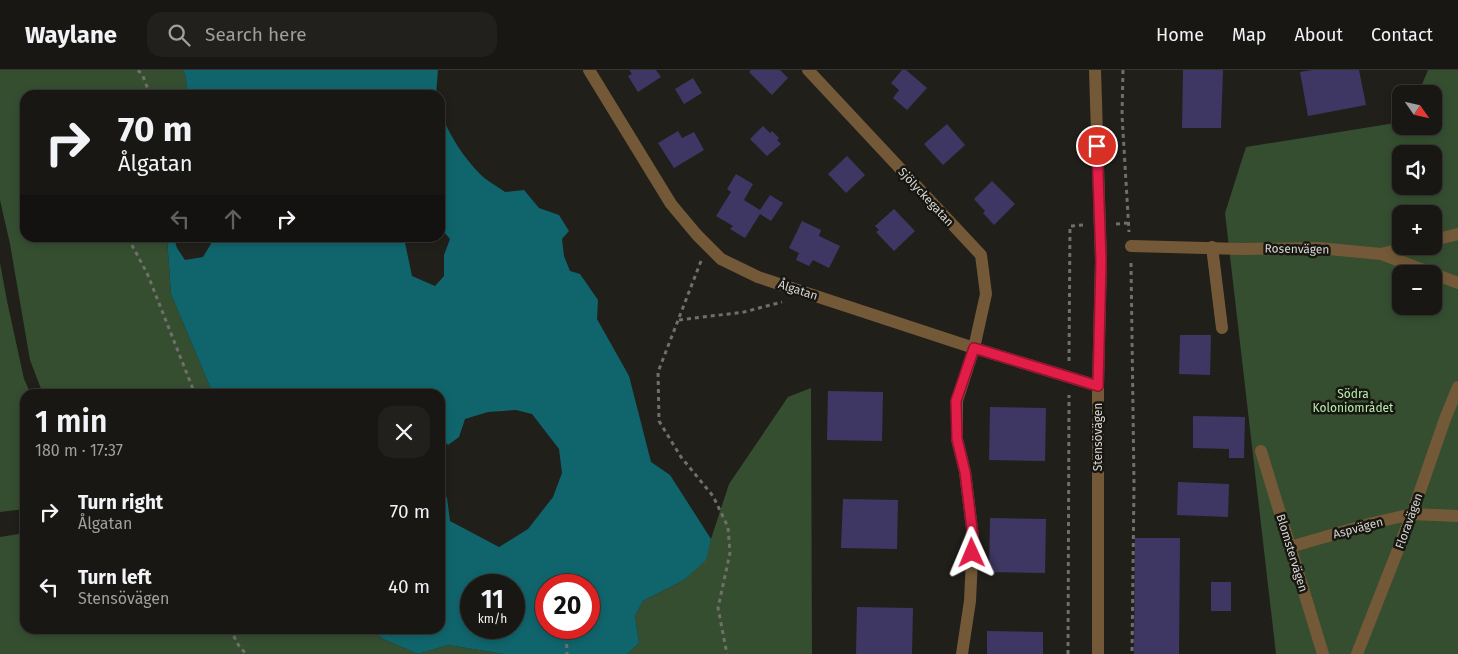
<!DOCTYPE html>
<meta charset="utf-8">
<style>
body{margin:0;font-family:"Fira Sans",sans-serif;background:#22201d;color:#f1f3f6;height:100vh;display:flex;flex-direction:column;font-size:19px;white-space:nowrap}
*{box-sizing:border-box;margin:0}
p{font-size:16px;color:#9f9fa0}
.icon{flex:none;width:28px;height:28px;fill:none;stroke:currentColor;stroke-width:2;stroke-linecap:round;stroke-linejoin:round}
.map{position:relative;flex:1;overflow:hidden}
.details{position:absolute;left:20px;top:319px;width:425px;height:245px;display:flex;flex-direction:column;background:#191714;border-radius:15px;box-shadow:0 2px 8px #0003,0 0 0 1px #373634}
.details>*{flex:none}
.hud{position:absolute;left:20px;top:20px;width:425px;height:152px;border-radius:15px;box-shadow:0 2px 8px #0003,0 0 0 1px #373634;background:#191714;color:#f1f3f6;overflow:hidden}
.needle{width:32px;rotate:124deg}
.buttons{position:absolute;left:1392px;top:15px;display:grid;gap:10px}
.buttons a{display:grid;place-items:center;width:50px;height:50px;border-radius:10px;background:#191714;box-shadow:0 2px 8px #0003,0 0 0 1px #373634;font-size:25px}
.speed{position:absolute;left:460px;top:504px;display:flex;gap:10px;font-size:25px;font-weight:700;text-align:center}
.speed>*{display:grid;place-content:center;width:65px;height:65px;border-radius:50%;background:#191714;box-shadow:0 2px 8px #0003,0 0 0 1px #373634;line-height:1}
.speed small{font-size:12px;font-weight:400}
.speed .limit{border:8px solid #d22;background:#fff;color:#111}
.pin{position:absolute;display:grid;place-items:center;width:42px;height:42px;color:#fff;margin:-21px;border:2px solid #fff;border-radius:50%;box-shadow:0 1px 5px #0007}
.me{position:absolute;width:55px;margin:-28px;rotate:359deg;stroke-linejoin:round;filter:drop-shadow(0 0 4px #0008)}
.turn{display:flex;align-items:center;gap:18px;height:105px;padding:0 15px;font-size:22px}
.turn .icon{width:65px;height:65px;stroke-width:2.5}
.turn b{display:block;font-size:35px;line-height:42px}
.lanes{display:flex;align-items:center;height:48px;padding:0 15px;background:#0003;justify-content:center;gap:25px;direction:ltr}
.lanes .off{opacity:.35}
.round{display:grid;place-items:center;flex:none;width:52px;height:52px;border-radius:15px;background:#22201d}
.head{display:flex;align-items:center;justify-content:space-between;height:85px;padding:0 15px}
h1{font-size:30px;font-weight:600;line-height:38px}
ul{padding:0;list-style:none}
li{display:flex;align-items:center;gap:15px;height:75px;padding:0 15px}
li div{flex:1}
li b{display:block;font-size:19px}
li em{font-style:normal}
header{display:flex;align-items:center;gap:30px;box-sizing:border-box;height:70px;padding:0 25px;background:#191714;border-bottom:1px solid #373634}
header strong{font-size:24px}
nav{display:flex;gap:28px;margin-inline-start:auto;font-size:18px}
.search{width:350px;height:45px;background:#22201d;display:flex;align-items:center;gap:12px;box-sizing:border-box;padding:0 18px;border-radius:15px;color:#9f9fa0;font-size:19px}
.map>svg:first-child{display:block}
.green{fill:#354e30;fill-rule:evenodd}
.water{fill:#10656c;fill-rule:evenodd}
.building{fill:#3e3763}
.lines{fill:none;stroke-linecap:round;stroke-linejoin:round}
.path{stroke:#716f6b;stroke-width:3;stroke-dasharray:4 4;stroke-linecap:butt}
.minor{stroke:#735937;stroke-width:12}
.route-casing{stroke:#92132f;stroke-width:12}
.route{stroke:#e11d48;stroke-width:9}
.labels{text-anchor:middle;stroke-width:5;stroke-linejoin:round;paint-order:stroke}
.street-label{font-size:12px;fill:#d6d5d1;stroke:#171611}
.park-label{font-size:12px;fill:#b6edab;stroke:#171611}
</style>
<header>
<strong>Waylane</strong>
<div class="search"><svg class="icon" aria-label="search" viewBox="0 0 24 24"><circle cx="10" cy="10" r="6"/><path d="M15 15l6 6"/></svg>Search here</div>
<nav><a>Home</a><a>Map</a><a>About</a><a>Contact</a></nav>
</header>
<div class="map">
<svg width="1458" height="584" viewBox="0 0 1458 584">
<rect width="100%" height="100%" fill="#211f1a"/>
<g class="green">
<path d="M0,0H183L186,7L187,25H25V168H167L171,224L213,324H43L30,290L10,174L0,130Z"/>
<path d="M1428,0H1458V584H1276L1225,143L1246,77L1401,52V56H1434V24H1418ZM1401,84H1434V116H1401ZM1401,144H1434V176H1401ZM1401,204H1434V236H1401Z"/>
<path d="M0,193L7,231L24,309L31,324H25V439L0,442Z"/>
<path d="M811,318L812,584H627L639,573L635,546L643,531L684,510L705,490L711,469L729,414L788,327Z"/>
<path d="M25,463V559H371L383,569L418,584L448,575L504,584H0V467Z"/>
</g>
<g class="water">
<path d="M183,0H438L436,25H187L186,7Z"/>
<path d="M440,41C448,63 463,87 480,104C487,111 497,116 505,122L524,120L539,138L559,145L569,161L562,169L564,186L570,201L580,204L598,230L597,249L629,306L651,392L670,405L711,469L706,490L684,510L643,531L635,546L639,573L627,584H504L448,575L418,584L383,569L371,559H440V420L447,428L450,451L499,477L528,459L553,427L562,403L559,379L532,344L516,340L488,342L465,349L459,367L448,375L440,366V324H213L171,224L167,168H174L177,178L185,190L203,187L212,172L211,168H404L412,206L435,216L444,206V185L450,169L440,157ZM471,515H514V558H471ZM546,515H589V558H546Z"/>
</g>
<g class="building">
<path d="M629,0H656L661,7L638,22L628,6L632,4Z"/>
<path d="M751,0H780L788,8L772,25L749,2Z"/>
<path d="M902,0H906L927,18L907,40L893,28L899,20L891,13Z"/>
<path d="M1183,0H1223L1221,58H1182Z"/>
<path d="M1312,0H1359L1366,35L1308,46L1300,2Z"/>
<path d="M693,8L702,23L684,34L675,19Z"/>
<path d="M947,54L965,75L943,95L924,74Z"/>
<path d="M763,56L770,63L772,61L779,68L777,70L781,74L767,86L750,69Z"/>
<path d="M678,61L682,68L694,62L704,80L674,98L658,73Z"/>
<path d="M847,86L865,105L846,123L828,104Z"/>
<path d="M736,104L753,114L744,130L760,140L770,125L783,133L771,151L760,144L745,168L730,159L733,156L716,146L731,122L727,119Z"/>
<path d="M992,111L1015,134L994,155L983,143L985,141L974,129Z"/>
<path d="M894,139L915,161L894,181L876,162L879,160L875,156Z"/>
<path d="M802,151L821,160L819,166L840,176L829,198L813,190L809,196L796,190L799,183L789,178Z"/>
<path d="M1180,265H1211L1210,305L1179,304Z"/>
<path d="M828,321L883,322L882,371L827,370Z"/>
<path d="M990,337L1046,338L1045,391L989,390Z"/>
<path d="M1193,346L1245,347L1244,388H1229V379L1193,378Z"/>
<path d="M1178,412L1229,414L1228,447L1177,445Z"/>
<path d="M843,429L898,430L897,479L841,478Z"/>
<path d="M990,448L1046,449L1045,503L989,502Z"/>
<path d="M1135,468H1180L1179,584H1134Z"/>
<rect x="1211" y="512" width="20" height="29"/>
<path d="M857,537L913,538L912,584H856Z"/>
<path d="M987,561L1043,562V584H987Z"/>
</g>
<g class="lines">
<g class="path">
<path d="M138,0L143,6L150,25"/>
<path d="M1123,0L1122,45L1129,162"/>
<path d="M1116,154L1127,153"/>
<path d="M128,168L147,203L195,324"/>
<path d="M701,191L658,302L659,351L681,387L713,426L728,457L730,483L718,538L727,584"/>
<path d="M1131,193L1134,414L1132,584"/>
<path d="M679,250L744,242L782,232"/>
<path d="M1069,291L1070,156L1084,155"/>
<path d="M566,558L567,584"/>
<path d="M230,559L239,576L246,584"/>
<path d="M1068,584L1069,325"/>
</g>
<g class="minor">
<path d="M589,0L671,134L697,165L721,189L758,207L974,278L1098,316"/>
<path d="M808,0L981,185L986,224L974,278L957,331V369L965,402L973,467L970,531L962,584"/>
<path d="M1095,0L1101,191L1098,316V584"/>
<path d="M1434,170L1458,164"/>
<path d="M1131,176L1242,179L1318,178L1381,184L1458,213"/>
<path d="M1212,177L1222,258"/>
<path d="M1381,184L1412,176"/>
<path d="M1261,381L1323,584"/>
<path d="M1290,477L1373,453L1412,444L1458,446"/>
<path d="M1357,584L1412,444L1445,349L1458,317"/>
</g>
</g>
<g class="lines">
<defs>
<path id="route" d="M972,483L973,467L965,402L957,369L956,331L974,278L1098,316L1101,191L1097,76"/>
</defs>
<use href="#route" class="route-casing"/>
<use href="#route" class="route"/>
</g>
<g class="labels">
<g class="street-label">
<text transform="translate(926 127) rotate(47)" y="4">Sjölyckegatan</text>
<text transform="translate(1297 179) rotate(1)" y="4">Rosenvägen</text>
<text transform="translate(798 220) rotate(18)" y="4">Ålgatan</text>
<text transform="translate(1098 367) rotate(-90)" y="4">Stensövägen</text>
<text transform="translate(1409 451) rotate(-70)" y="4">Floravägen</text>
<text transform="translate(1358 458) rotate(-15)" y="4">Aspvägen</text>
<text transform="translate(1292 483) rotate(73)" y="4">Blomstervägen</text>
</g>
<g class="park-label">
<text x="1353" y="328">Södra<tspan x="1353" dy="14">Koloniområdet</tspan></text>
</g>
</g>
</svg>
<div class="buttons">
<a><svg class="needle" viewBox="-14 -14 28 28"><path d="M0-13l5 13h-10z" fill="#e53935"/><path d="M0 13l5-13h-10z" fill="#9f9fa0"/></svg></a>
<a><svg class="icon" aria-label="sound" viewBox="0 0 24 24"><path d="M4 9h4l5-4v14l-5-4H4zM17 9q2 3 0 6"/></svg></a>
<a>+</a>
<a>−</a>
</div>
<div class="speed"><div>11<small>km/h</small></div><div class="limit">20</div></div>
<div class="pin" style="left:1097px;top:76px;background:#d93025"><svg class="icon" aria-label="arrive" viewBox="0 0 24 24"><path d="M6 21V4h12l-3 4 3 4H6"/></svg></div>
<svg class="me" style="left:972px;top:483px" viewBox="-20 -20 40 40"><path d="M0-17L14 15 0 8-14 15z" fill="#e11d48" stroke="#fff" stroke-width="4"/></svg>
<div class="hud">
<div class="turn"><svg class="icon" aria-label="right" viewBox="0 0 24 24"><path d="M7 20v-9h11M14 6l5 5-5 5"/></svg><div><b>70 m</b>Ålgatan</div></div>
<div class="lanes"><svg class="icon off" aria-label="left" viewBox="0 0 24 24"><path d="M17 20v-9H6M10 6l-5 5 5 5"/></svg><svg class="icon off" aria-label="ahead" viewBox="0 0 24 24"><path d="M12 20V5M6 11l6-6 6 6"/></svg><svg class="icon" aria-label="right" viewBox="0 0 24 24"><path d="M7 20v-9h11M14 6l5 5-5 5"/></svg></div>
</div>
<section class="details">
<div class="head"><div><h1>1 min</h1><p>180 m · 17:37</p></div><a class="round"><svg class="icon" aria-label="close" viewBox="0 0 24 24"><path d="M6 6l12 12M18 6L6 18"/></svg></a></div>
<ul>
<li><svg class="icon" aria-label="right" viewBox="0 0 24 24"><path d="M7 20v-9h11M14 6l5 5-5 5"/></svg><div><b>Turn right</b><p>Ålgatan</p></div><em>70 m</em></li>
<li><svg class="icon" aria-label="left" viewBox="0 0 24 24"><path d="M17 20v-9H6M10 6l-5 5 5 5"/></svg><div><b>Turn left</b><p>Stensövägen</p></div><em>40 m</em></li>
</ul>
</section>
</div>
